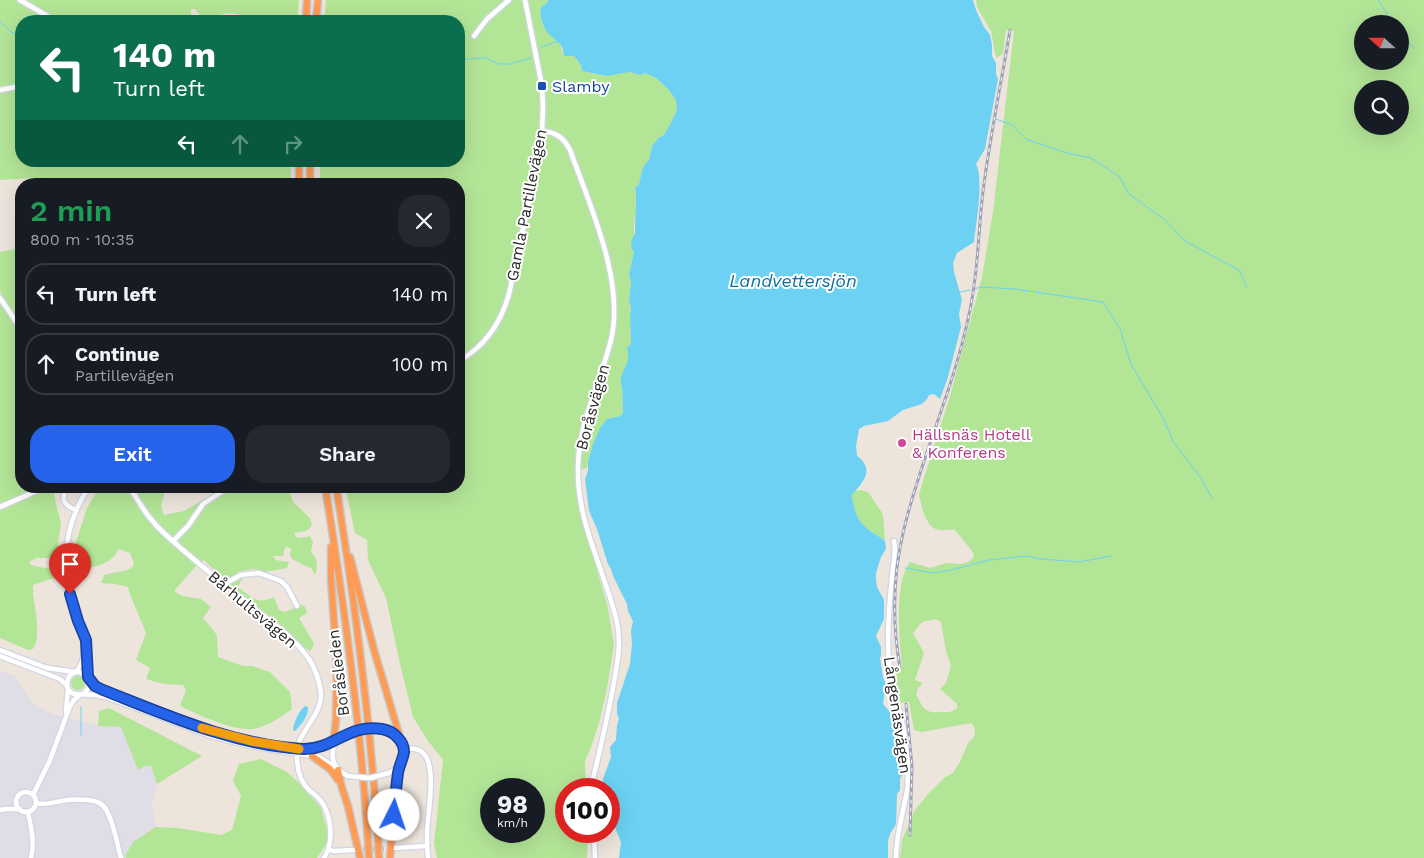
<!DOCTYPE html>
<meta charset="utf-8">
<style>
body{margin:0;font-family:"Work Sans",sans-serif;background:#242831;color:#f1f3f6;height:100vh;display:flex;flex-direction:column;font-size:19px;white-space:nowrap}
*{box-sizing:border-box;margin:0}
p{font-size:16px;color:#9ea1a6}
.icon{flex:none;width:28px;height:28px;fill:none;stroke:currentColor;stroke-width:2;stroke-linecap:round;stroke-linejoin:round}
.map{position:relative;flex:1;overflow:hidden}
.details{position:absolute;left:15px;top:178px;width:450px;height:315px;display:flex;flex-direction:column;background:#171b24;border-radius:20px;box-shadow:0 5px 20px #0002}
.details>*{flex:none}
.banner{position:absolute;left:15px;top:15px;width:450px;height:152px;border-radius:20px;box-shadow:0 5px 20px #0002;background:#0b6e4f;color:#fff;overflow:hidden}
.needle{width:32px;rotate:291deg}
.tools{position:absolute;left:1354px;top:15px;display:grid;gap:10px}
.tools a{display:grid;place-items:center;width:55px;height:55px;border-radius:50%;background:#171b24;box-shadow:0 5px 20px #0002;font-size:25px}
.speed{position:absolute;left:480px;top:778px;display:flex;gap:10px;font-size:25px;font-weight:700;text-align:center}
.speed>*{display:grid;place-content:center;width:65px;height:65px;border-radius:50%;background:#171b24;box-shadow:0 5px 20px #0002;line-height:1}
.speed small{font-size:12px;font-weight:400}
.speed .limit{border:8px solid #d22;background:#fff;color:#111}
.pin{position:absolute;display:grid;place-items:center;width:42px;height:42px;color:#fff;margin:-51px -21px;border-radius:50% 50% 50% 0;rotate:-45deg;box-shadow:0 0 5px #0007}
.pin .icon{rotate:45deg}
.me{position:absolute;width:55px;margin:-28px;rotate:4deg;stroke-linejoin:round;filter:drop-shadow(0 0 4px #0008)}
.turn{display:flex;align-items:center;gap:18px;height:105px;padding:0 15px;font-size:22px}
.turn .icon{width:65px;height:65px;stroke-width:2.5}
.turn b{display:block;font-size:35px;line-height:42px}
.lanes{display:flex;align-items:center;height:48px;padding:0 15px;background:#0003;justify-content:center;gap:25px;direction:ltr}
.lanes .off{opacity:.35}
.round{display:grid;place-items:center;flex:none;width:52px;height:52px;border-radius:20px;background:#242831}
.headline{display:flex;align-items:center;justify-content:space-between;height:85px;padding:0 15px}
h1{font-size:30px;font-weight:600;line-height:38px;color:#1e9e55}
.cta{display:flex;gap:10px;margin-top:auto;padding:10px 15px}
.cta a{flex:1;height:58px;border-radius:20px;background:#2563eb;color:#fff;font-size:20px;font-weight:600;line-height:58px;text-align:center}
.cta a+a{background:#242831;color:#f1f3f6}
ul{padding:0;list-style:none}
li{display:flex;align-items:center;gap:15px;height:62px;margin:0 10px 8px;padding:0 5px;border:2px solid #363941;border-radius:20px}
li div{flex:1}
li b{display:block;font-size:19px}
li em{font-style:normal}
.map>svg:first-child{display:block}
.industrial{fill:#dfdde5}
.green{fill:#b3e597;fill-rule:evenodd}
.water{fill:#6cd1f2}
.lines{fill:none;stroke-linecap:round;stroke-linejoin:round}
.stream{stroke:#6cd1f2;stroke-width:1}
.minor-tunnel{stroke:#c6c0b9;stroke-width:4.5;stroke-dasharray:4.5 2;stroke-linecap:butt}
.minor-casing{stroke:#d1d5e4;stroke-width:7}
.highway-casing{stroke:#c8c8c8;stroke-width:9}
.minor{stroke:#fff;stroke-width:4.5}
.highway{stroke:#ff9b55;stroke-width:6}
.rail-casing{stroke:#9fa2b6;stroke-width:3}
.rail{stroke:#fff;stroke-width:1;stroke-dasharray:4;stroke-linecap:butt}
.minor-bridge-casing{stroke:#d1d5e4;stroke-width:7;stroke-linecap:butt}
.minor-bridge{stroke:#fff;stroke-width:4.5}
.route-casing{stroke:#184099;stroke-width:12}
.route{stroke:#2563eb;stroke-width:9}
.slow{stroke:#f59e0b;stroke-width:9}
.transit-dot{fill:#1a4fb4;stroke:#fff;stroke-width:2}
.hotel-dot{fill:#d1479c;stroke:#fff;stroke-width:2}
.labels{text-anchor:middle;stroke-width:4;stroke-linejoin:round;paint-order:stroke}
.transit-label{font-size:16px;fill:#164399;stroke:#fff;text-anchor:start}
.street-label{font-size:16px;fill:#2b2b2b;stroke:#fff}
.hotel-label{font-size:16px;fill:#b23c85;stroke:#fff;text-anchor:start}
.water-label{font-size:18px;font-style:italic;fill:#096fa0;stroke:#fff}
</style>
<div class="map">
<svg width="1424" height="858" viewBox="0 0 1424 858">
<rect width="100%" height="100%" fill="#ede5dc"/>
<path class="industrial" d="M0,671L15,676L32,703L52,714L98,726L121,727L138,769L145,766H151L157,784L152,804L156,827L133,842L125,856L126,858H0Z"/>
<g class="green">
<path d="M0,0H299L297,21H238L239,14C229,13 220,12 213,21H205L195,9H191V21H21V161H291V184H39L36,178L0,180Z"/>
<path d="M326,0H548L547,3L542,6L540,11L543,25L560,44L564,56H574L581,65L582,71L607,76L623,72H630L640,75L645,73L656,78L669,90L676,100L677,110L670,126L663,136L659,137L652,146L649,160L645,164L642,170L639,184L635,188L636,193L635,206L636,210L634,226V251L629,274L631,283L629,298L631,309L630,316L631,344L628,348C633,365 616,373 622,387L623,413L620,416L607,419C597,433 589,451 587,468L575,471L578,504L608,608L614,645L606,694L599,723L590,750L585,761L586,789H566V831H587L588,835L587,858H437L434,843L443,760L428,741L413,717L400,664L386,598L368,560L367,540L355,533L345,486H459V184H320V161H459V21H324ZM491,789H534V831H491Z"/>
<path d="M976,0H1424V858H900L902,840L915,810L928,794L944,778L953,773L960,762L968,743L974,737L975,730L974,726L971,723L922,732L914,730L909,702L899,703L893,671L902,668C900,640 893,585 910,562L930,568L946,563L962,564L968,562L974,557L973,552L955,530C949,529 945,531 939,530C926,529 921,505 919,494L950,396L982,277L993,212L1014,31L1006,30L1003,54L996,58L991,31L977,7ZM1362,24H1400V61H1362ZM1362,89H1400V126H1362ZM936,619L941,622L946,651L951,666L946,683L940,689L957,704V708C951,713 947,712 941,712C924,714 924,708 916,695L918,688L923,683L915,680L924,653L913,633L922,622Z"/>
<path d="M21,248V381L18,382L16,387L18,399L21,405V486H49V490H54L55,500L61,523L56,558H37L30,561V564C32,565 37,567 39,567C49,569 52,565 54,578L33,585C32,603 43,633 33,649L28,650L0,638V295L2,294L0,291V252Z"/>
<path d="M100,486H157L160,488L164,495L161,506L164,515L184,511L226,486H290L289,490L293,502L310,518L312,526L306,531L294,533L296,537L301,538L310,536L313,542L311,552C318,558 318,567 315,575L312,569L292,559L290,555L291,549L287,547L285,548L283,556H273L275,560L289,562L287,568L265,572L259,570L252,569L237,572L242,579L238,587C253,598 256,605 274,597L279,610L285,612L302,605L305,607L307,613L299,618L312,640L314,645L310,651C297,644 289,632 278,623C265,612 251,603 238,592C226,583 216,571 204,560L195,567L174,591L182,596L201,599L211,607L203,618L217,635L218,657L243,666H252L270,672L290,692L292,709C281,717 271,724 258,728C238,734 199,715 180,706L186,690L183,685L164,684L146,679L150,668L136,660L146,633L131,597L128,587L115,584L101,583L104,575C114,572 123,572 132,568L134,563L130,553L119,549C110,566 91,569 73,568L76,542L87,508Z"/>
<path d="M861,490L868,492L881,511L883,516L885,541L863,526L856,515L851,496L855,491Z"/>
<circle cx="78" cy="683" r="7"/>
<path d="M109,708L202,756L157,784L151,766H145L138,770L121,727L98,726L99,711Z"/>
<path d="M261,759L287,772L304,788L321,808L327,829V843L317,858H126L125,856L133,842L156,827L178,828L221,835L232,830L241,796L233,781L239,764Z"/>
</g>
<g class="water">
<path d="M548,0H973L976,10L984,27L990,35L992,45V56L996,63V74L998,79L985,149L976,164C984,179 976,224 974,242L957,253L953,263L954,272L962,300L959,314L961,327L948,377L940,399L934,394L929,395L927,399L922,404L903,410L888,421L864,426L859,429L856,446L857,456C876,470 862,483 851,496C854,502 854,510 857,516C863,529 875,533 885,541L886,549L881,557L876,573V580L877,587L884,600V619L876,636L881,647V655L880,658L882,671L883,677L886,684L883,704L890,712L892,713L897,721L902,736L905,769L900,779V790L897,794L896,824L890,834L888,841V858H619L621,842L609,813V789H602L603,779L611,757L610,747L616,740L617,725L619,719L617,714V703L630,664L632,644L631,631L633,621L628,611L627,604L613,576L611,569L608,564L597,529L589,511L585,479L588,471V461L593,444L600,428L607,419L620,416L623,413L622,387C616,373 633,365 627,348L631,344L630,316L631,309L629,299L631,283L629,274L634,252L632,249L631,242L635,233L636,193L635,188L639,184L642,170L645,164L649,160L652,146L659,137L663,136L670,125L677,110L676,100L669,90L656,78L645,73L640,75L630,72L623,73L607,76L582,71L581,65L574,56H564C563,42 556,42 548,33C543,27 541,19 540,11L542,6L547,3Z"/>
<path d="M305,706L308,707C309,715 301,725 295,731L293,730C294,722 298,712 305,706Z"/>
</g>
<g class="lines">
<g class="stream">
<path d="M1378,0L1394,24"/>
<path d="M0,22L11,32L21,36"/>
<path d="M1400,31L1414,49"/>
<path d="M541,47L558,41"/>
<path d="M459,60L479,58H486L499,64H510L531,58"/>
<path d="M996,119L1012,125L1026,139L1067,153L1091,158L1119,176L1129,194L1165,220L1185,241L1239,270L1247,287"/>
<path d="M974,289L981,287L1015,289L1103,302L1120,329L1131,364L1164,420L1174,443L1201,478L1212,498"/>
<path d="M960,292L970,290"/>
<path d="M905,568L933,573L951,570L989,560L1026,556L1042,559L1079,562L1111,556"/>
<path d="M81,707V735"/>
</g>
<path class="minor-tunnel" d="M363,849H384"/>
<defs>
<g id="minor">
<path d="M20,0L56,21"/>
<path d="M474,36L487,19L509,0"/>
<path d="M0,90L21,86"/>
<path d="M542,131C556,132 564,138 570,150C590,206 625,281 611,340C600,384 577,426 578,472C578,525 605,571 617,622C622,647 616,669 612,693C606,723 600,752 592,782L591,789"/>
<path d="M0,298L21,329"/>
<path d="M459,361C485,346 501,323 509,294L537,163L542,131L543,107L542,86L525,0"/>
<path d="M67,486C61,499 63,505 76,510"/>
<path d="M129,486C141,505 148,519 165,534C192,559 221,582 250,605C269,621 291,635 306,655C314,665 320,681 321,694C321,714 304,727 298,745"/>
<path d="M133,493L145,486"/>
<path d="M0,507L48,486"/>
<path d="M173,541L188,526L203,504L230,486"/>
<path d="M894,541L895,550C891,586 885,635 890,671C895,701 907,730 908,760C908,770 908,781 907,791C903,813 896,835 896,858"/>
<path d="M224,584L241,575L259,573L281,581L287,587L297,606"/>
<path d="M81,625C88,642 88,659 88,677"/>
<path d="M0,650L47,668L75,672"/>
<path d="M0,656L60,679L67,686L69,691L74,694L96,695L106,697L211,736L250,746L319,757L337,768"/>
<path d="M76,672C79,668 82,664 83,658C87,635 71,606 67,583C62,550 70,513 90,486"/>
<path d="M89,680L98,688L195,725L251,741L299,749H313L328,744L343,735"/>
<path d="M67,686C67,658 104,678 83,694"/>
<path d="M66,712L68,688"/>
<path d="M387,730C408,739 409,762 389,773"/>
<path d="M335,741C330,757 332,768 348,776"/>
<path d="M404,749C411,748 420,748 425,755C436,770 428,812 427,831C427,840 427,849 428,858"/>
<path d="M297,757C297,770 300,781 309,790C313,793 317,796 321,801C332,816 334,842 324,858"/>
<circle cx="26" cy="802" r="10"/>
<path d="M33,795L50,760L70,706L74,700L80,695"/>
<path d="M36,803C46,806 57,801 67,800C74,799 95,799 101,804C112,811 117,845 121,858"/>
<path d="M0,810L5,809H20"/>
<path d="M28,812C31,827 35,842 31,858"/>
<path d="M594,831L595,858"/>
<path d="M393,848L427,846"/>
<path d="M328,849L333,851L355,850"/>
</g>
<g id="highway">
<path d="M306,21L307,0"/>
<path d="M316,21L318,0"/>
<path d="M299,161V184"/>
<path d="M310,161V184"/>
<path d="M325,486C345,609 362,733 369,858"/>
<path d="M336,486C356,609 372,733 379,858"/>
<path d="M331,547V578L337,665L336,720L334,736L335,741"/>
<path d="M350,557L374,650L401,741"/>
<path d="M312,756L330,769L338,780"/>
<path d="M338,770L342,788L348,806L360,858"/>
<path d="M390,858L396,790L400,764"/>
</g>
</defs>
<use href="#minor" class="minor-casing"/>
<use href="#highway" class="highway-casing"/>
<use href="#minor" class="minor"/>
<use href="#highway" class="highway"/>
<defs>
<g id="rail">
<path d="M900,668C892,622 893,574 904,529C921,457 953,390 968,319C978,277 978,233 983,191C990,137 1001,84 1010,30"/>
<path d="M906,704L912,766L910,835"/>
</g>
</defs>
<use href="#rail" class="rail-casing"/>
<use href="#rail" class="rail"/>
<defs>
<g id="minor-bridge">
<path d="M343,735C358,729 371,727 387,730"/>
<path d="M348,776L370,778L389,773"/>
</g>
</defs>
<use href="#minor-bridge" class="minor-bridge-casing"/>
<use href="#minor-bridge" class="minor-bridge"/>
</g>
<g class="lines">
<defs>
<path id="route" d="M70,594L78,621L86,640L88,677L95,686L103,690C167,715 233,745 303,749C333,750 349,723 382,729C388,730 394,733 398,738C402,742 404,746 404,752C403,759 399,766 398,773C396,787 395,801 394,815"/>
</defs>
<use href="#route" class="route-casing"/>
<use href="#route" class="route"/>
<path class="slow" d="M202,728L251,741L299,749"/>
</g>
<rect class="transit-dot" x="537" y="81" width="10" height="10" rx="2.5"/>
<circle class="hotel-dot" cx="902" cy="443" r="5"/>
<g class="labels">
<g class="transit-label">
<text x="552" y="92">Slamby</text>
</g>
<g class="street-label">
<text transform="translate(526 205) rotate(-79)" y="6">Gamla Partillevägen</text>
<text transform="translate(592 407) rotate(-75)" y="6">Boråsvägen</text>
<text transform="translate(253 609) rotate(40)" y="6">Bårhultsvägen</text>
<text transform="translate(338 673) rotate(-97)" y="6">Boråsleden</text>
<text transform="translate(898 715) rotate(82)" y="6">Långenäsvägen</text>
</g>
<g class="hotel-label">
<text x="912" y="440">Hällsnäs Hotell<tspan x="912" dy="18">&amp; Konferens</tspan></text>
</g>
<g class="water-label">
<text x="793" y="287">Landvettersjön</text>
</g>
</g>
</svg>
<div class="tools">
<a><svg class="needle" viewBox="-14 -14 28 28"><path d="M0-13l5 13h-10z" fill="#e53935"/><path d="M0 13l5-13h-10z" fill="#9ea1a6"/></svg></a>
<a><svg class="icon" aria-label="search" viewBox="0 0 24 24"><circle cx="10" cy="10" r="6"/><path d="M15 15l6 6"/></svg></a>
</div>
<div class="speed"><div>98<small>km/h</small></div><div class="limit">100</div></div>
<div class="pin" style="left:70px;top:594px;background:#d93025"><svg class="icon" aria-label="arrive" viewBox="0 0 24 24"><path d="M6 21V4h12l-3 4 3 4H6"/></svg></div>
<svg class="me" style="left:394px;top:815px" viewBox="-20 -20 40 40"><circle r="19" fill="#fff"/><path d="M0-13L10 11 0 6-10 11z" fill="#2563eb"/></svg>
<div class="banner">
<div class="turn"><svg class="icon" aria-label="left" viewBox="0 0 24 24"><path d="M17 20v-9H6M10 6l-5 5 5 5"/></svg><div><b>140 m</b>Turn left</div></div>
<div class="lanes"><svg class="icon" aria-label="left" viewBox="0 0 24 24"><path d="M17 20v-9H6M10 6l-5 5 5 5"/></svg><svg class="icon off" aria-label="ahead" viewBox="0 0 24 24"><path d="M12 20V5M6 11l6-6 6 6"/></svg><svg class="icon off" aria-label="right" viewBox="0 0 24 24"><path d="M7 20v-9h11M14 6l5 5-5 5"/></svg></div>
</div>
<section class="details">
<div class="headline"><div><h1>2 min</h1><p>800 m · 10:35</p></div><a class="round"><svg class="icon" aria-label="close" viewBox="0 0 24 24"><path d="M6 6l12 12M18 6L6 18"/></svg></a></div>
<ul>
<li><svg class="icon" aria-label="left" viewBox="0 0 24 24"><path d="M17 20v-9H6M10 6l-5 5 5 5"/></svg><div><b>Turn left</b></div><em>140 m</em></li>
<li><svg class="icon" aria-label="ahead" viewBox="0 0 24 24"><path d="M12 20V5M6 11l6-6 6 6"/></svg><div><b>Continue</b><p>Partillevägen</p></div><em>100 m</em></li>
</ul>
<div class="cta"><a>Exit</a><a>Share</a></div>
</section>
</div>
